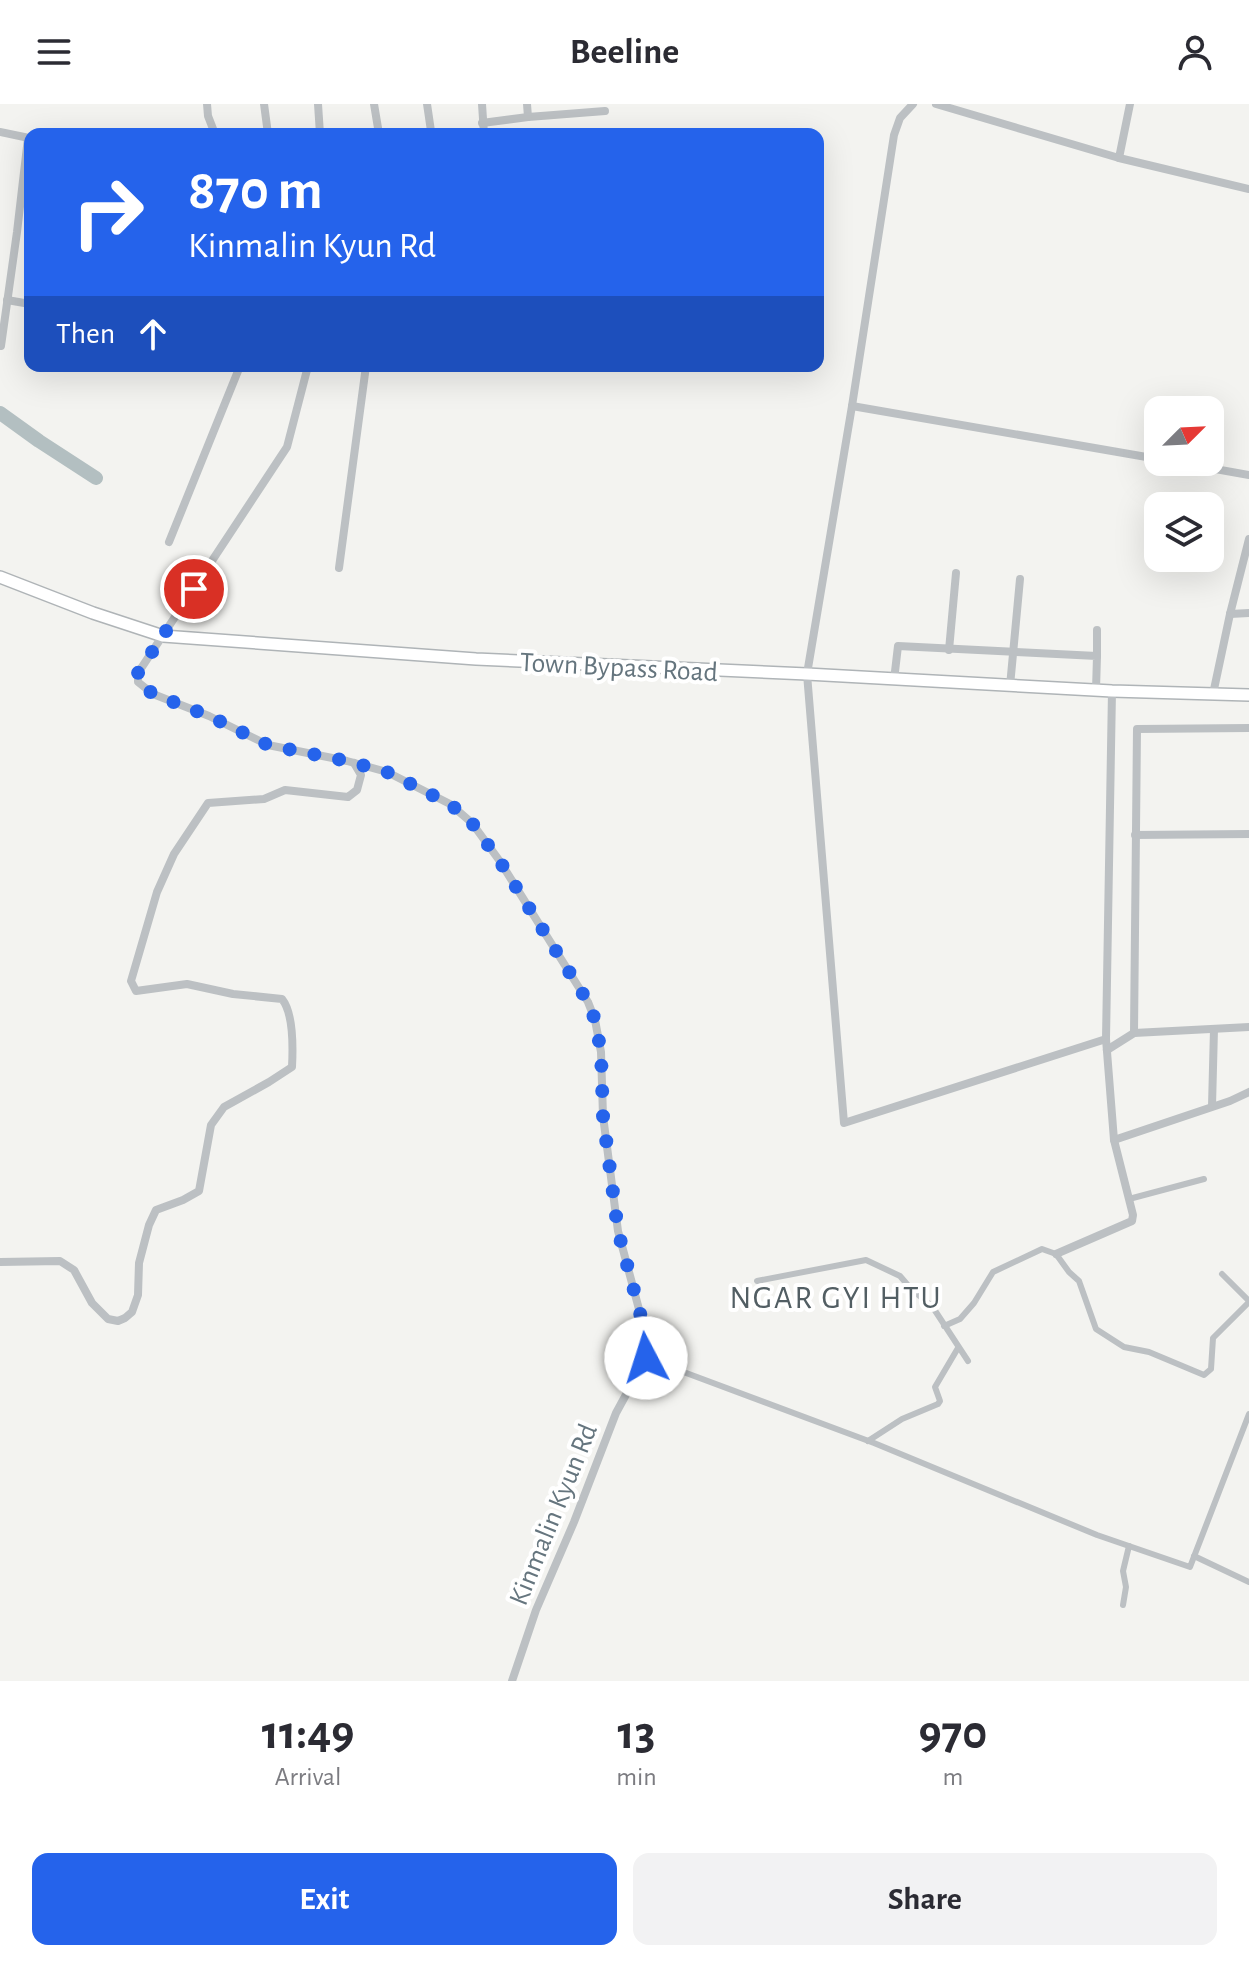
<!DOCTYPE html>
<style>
body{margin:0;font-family:"Alegreya Sans",sans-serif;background:#f2f2f3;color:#2b2b33;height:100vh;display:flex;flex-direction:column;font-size:30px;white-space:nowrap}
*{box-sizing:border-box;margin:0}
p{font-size:26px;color:#7c7c81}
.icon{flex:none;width:44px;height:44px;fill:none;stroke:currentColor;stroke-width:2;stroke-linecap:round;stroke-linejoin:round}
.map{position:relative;height:1577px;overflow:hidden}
.drawer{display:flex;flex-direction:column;background:#fff;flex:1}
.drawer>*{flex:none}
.banner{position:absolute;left:24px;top:24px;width:800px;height:244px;border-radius:16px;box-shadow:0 8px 32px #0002;background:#2563eb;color:#fff;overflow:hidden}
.needle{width:52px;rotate:66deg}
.tools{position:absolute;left:1144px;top:292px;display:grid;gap:16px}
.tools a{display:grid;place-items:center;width:80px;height:80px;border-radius:16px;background:#fff;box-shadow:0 8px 32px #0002;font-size:40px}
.pin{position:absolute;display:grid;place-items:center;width:68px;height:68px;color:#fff;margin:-34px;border:4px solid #fff;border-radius:50%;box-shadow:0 2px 8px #0007}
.me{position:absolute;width:88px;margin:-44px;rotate:355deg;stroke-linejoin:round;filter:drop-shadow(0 0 6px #0008)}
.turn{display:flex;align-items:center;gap:28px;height:168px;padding:0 32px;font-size:36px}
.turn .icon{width:104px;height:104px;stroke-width:2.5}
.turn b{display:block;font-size:56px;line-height:68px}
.then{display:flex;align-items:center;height:76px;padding:0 32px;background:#0003;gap:16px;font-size:30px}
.eta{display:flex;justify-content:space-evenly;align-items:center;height:136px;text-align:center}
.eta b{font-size:48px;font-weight:700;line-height:56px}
.cta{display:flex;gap:16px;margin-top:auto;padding:16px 32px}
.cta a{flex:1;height:92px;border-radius:16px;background:#2563eb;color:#fff;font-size:32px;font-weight:700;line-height:92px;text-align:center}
.cta a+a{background:#f2f2f3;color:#2b2b33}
header{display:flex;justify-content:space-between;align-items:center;height:104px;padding:0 32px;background:#fff;font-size:36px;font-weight:700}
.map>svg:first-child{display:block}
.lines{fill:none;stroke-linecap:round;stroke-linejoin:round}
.river{stroke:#b3bfc1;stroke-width:14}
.secondary-casing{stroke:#afb4b7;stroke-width:14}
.pedestrian{stroke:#bcc0c3;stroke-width:6}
.minor{stroke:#bcc0c3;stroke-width:8}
.secondary{stroke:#fff;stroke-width:11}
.route{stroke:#2563eb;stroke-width:14;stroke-dasharray:0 25.2}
.labels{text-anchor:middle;stroke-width:8;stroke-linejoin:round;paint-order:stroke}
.street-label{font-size:28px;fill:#65757e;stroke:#fff}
.quarter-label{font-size:32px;letter-spacing:2px;fill:#525e63;stroke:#fff}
</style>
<header><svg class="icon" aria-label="menu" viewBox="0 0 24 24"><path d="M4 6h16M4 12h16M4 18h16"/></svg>Beeline<svg class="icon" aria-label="person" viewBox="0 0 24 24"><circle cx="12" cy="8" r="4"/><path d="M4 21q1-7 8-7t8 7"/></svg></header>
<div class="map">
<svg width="1249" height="1577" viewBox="0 0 1249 1577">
<rect width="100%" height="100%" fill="#f3f3f0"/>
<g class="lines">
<path class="river" d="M0,309L39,337L96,374"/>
<defs>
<path id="secondary" d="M0,473L93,509L163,532L476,555L807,570L1112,587L1249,591"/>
</defs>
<use href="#secondary" class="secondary-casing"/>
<g class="pedestrian">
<path d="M1129,1095L1204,1075"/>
<path d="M1222,1170L1249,1197"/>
<path d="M757,1177L866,1156L900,1172L912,1186L932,1202L968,1257"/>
<path d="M944,1222L960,1215L974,1199L993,1168L1042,1145L1056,1150L1069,1168L1079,1177L1096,1225L1124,1243L1149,1248L1204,1271L1211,1265L1213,1234L1249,1198"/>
<path d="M646,1254L874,1339L1097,1431L1190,1463L1249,1310"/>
<path d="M868,1337L902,1315L938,1300L940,1297L935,1283L958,1244"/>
<path d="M1194,1452L1249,1478"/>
<path d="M1123,1501L1126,1483L1123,1467L1129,1442"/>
</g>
<g class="minor">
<path d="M207,0L208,12L215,30"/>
<path d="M264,0L268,30"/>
<path d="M318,0L320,30"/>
<path d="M374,0L379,30"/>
<path d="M427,0L431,27"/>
<path d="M482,0L484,30"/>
<path d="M913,0L900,14L894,31L852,302L807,570L844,1019L1106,935L1112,587"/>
<path d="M936,0L1119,54L1249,85"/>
<path d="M528,13L605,7"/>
<path d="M482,19L528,13L527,0"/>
<path d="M0,28L29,34"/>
<path d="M1119,54L1130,0"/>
<path d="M7,196L30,200"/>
<path d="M1,242L17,128L28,34"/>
<path d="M308,262L287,343L138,569V578L153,590L209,612L268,641L347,657L387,668L450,700L472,719L499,756L588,898L595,916L601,948L603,1012L618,1127L647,1235L646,1254L616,1309L574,1418L536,1506L512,1577"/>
<path d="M852,302L1158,355"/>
<path d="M1176,358L1249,371"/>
<path d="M169,438L240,262"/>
<path d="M339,464L366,262"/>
<path d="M1230,510L1249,509"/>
<path d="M949,546L956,469"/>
<path d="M1097,552V526"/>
<path d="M894,576L898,542L1097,552L1096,586"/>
<path d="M1010,582L1020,475"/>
<path d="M1213,590L1230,510L1249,435"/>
<path d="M1135,731L1249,730"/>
<path d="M1134,929L1137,625L1249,624"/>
<path d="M1106,935L1114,1036L1230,997L1249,988"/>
<path d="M1107,946L1134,929L1249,923"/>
<path d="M1212,1002L1214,925"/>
<path d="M1056,1150L1132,1117L1133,1111L1114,1036"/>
<path d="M0,1158L60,1157L74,1166L92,1199L108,1215L118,1217L125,1214L132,1208L138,1191L139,1159L149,1121L156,1106L183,1096L199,1087L211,1021L224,1003L269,978L292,963C293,944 294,910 282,895L233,890L187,880L136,887L131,877L157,788L174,750L208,699L264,695L285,686L348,693L357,686L361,671L354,659"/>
</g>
<use href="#secondary" class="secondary"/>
</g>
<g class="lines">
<path class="route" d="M194,485L138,569V578L153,590L209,612L268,641L347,657L387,668L450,700L472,719L499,756L588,898L595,916L601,948L603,1012L618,1127L647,1235L646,1254"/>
</g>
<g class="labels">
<g class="street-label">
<text transform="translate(619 562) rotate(3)" y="10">Town Bypass Road</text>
<text transform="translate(552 1410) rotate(-68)" y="10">Kinmalin Kyun Rd</text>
</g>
<g class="quarter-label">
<text x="836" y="1204">NGAR GYI HTU</text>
</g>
</g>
</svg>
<div class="tools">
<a><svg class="needle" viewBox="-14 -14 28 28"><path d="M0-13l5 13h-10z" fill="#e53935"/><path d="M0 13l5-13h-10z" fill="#7c7c81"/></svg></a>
<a><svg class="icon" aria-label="layers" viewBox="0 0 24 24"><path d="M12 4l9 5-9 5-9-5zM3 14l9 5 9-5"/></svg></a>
</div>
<div class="pin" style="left:194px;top:485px;background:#d93025"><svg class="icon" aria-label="arrive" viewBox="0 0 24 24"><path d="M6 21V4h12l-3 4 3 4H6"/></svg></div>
<svg class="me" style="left:646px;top:1254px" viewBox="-20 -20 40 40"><circle r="19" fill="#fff"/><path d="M0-13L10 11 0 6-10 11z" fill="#2563eb"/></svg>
<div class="banner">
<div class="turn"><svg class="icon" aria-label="right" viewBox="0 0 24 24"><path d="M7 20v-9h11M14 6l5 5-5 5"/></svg><div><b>870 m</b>Kinmalin Kyun Rd</div></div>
<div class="then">Then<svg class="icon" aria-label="ahead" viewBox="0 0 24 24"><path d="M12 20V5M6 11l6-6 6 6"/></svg></div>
</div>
</div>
<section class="drawer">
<div class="eta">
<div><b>11:49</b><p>Arrival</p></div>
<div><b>13</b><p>min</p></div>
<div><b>970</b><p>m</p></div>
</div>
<div class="cta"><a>Exit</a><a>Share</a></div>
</section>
